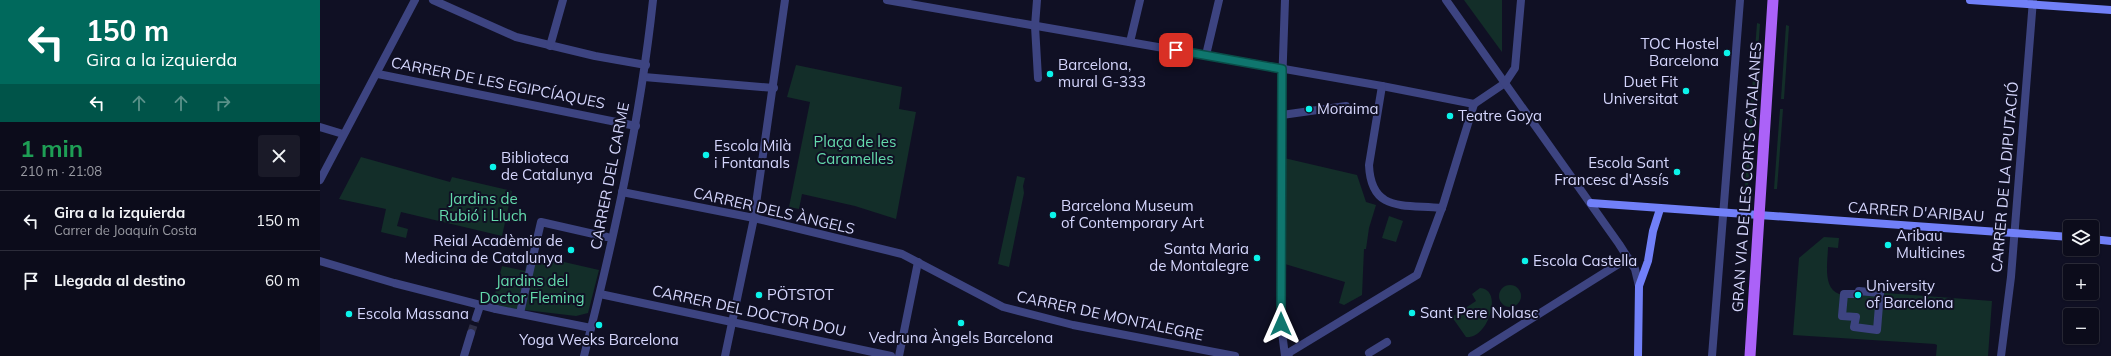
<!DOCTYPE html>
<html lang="es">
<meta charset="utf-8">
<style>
body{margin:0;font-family:Mulish,sans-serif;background:#1a1a28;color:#f1f3f6;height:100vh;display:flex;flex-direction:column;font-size:15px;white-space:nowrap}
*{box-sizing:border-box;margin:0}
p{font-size:13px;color:#9a9ba3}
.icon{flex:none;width:22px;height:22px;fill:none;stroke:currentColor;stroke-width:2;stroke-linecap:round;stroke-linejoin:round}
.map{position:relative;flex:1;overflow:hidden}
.side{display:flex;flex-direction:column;background:#0c0c1b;width:320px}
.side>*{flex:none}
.top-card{background:#00695c;color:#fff;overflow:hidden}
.fabs{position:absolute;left:1743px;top:220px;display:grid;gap:8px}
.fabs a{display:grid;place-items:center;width:36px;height:36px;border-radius:4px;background:#0c0c1b;box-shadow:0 1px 3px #0004,0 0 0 1px #2c2c3a;font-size:20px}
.pin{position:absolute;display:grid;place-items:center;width:34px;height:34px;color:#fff;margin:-17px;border-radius:8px;box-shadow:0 2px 6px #0006}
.me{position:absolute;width:44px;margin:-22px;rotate:0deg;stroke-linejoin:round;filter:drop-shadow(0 0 3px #0008)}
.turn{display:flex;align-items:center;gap:14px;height:84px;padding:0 20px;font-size:18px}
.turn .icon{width:52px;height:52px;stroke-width:2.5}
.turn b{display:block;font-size:28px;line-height:34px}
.lanes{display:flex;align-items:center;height:38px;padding:0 20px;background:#0003;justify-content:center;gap:20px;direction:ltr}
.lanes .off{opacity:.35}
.round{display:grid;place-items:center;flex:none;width:42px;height:42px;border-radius:4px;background:#1a1a28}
.overview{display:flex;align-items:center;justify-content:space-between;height:68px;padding:0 20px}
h1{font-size:24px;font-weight:700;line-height:30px;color:#1e9e55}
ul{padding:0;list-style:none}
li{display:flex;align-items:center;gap:12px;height:60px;padding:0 20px;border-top:1px solid #2c2c3a}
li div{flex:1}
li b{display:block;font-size:15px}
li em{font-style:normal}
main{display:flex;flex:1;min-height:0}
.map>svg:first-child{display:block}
.green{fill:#132e29}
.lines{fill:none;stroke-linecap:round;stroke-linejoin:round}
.pedestrian-tunnel{stroke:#2e2e45;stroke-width:8;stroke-dasharray:8 4;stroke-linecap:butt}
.pedestrian{stroke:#3d4481;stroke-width:8}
.minor{stroke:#3d4481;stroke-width:8}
.tertiary{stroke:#3d4481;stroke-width:8}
.secondary{stroke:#7180f8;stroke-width:8}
.primary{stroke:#ab62f8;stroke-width:11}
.route-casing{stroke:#0a4d48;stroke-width:10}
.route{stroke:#0f766e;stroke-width:7}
.poi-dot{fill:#0bf3ea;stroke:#101024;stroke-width:1.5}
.labels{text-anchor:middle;stroke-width:4;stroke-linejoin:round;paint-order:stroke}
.poi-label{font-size:15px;fill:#d5d6fd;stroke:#101024;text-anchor:start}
.street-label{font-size:15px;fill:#d5d6fd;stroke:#101024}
.park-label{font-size:15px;fill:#64daac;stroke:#101024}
</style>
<main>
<section class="side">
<div class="top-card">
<div class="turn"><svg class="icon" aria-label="left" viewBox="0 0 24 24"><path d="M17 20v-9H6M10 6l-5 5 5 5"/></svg><div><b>150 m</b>Gira a la izquierda</div></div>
<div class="lanes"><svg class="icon" aria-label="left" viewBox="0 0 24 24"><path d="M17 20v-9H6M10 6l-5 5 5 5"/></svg><svg class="icon off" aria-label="ahead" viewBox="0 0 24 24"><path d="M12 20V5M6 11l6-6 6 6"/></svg><svg class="icon off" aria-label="ahead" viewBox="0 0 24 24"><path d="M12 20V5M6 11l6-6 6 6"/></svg><svg class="icon off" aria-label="right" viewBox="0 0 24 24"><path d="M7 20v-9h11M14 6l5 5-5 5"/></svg></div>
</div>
<div class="overview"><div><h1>1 min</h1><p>210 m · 21:08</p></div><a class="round"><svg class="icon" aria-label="close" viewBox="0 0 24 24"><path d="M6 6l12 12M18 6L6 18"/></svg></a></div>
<ul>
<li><svg class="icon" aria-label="left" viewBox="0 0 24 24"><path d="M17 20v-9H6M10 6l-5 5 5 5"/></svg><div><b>Gira a la izquierda</b><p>Carrer de Joaquín Costa</p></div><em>150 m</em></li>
<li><svg class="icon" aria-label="arrive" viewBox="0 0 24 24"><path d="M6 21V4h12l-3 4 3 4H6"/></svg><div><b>Llegada al destino</b></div><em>60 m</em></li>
</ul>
</section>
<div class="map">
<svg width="1791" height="356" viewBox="0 0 1791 356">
<rect width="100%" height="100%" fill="#101024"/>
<g class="green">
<path d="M1144,0H1182V52L1179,48Z"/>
<path d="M1437,23L1440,24L1428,187L1425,186Z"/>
<path d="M1466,25L1469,26L1464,99H1461Z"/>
<path d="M476,65L582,87L579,109L596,112L576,219L535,206L482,194L479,209L469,207L490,102L467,97Z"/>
<path d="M1460,109H1463L1457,189H1454Z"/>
<path d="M41,157L130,182L132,177L192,191L182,236L81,212L77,226L88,229L86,238L61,232L66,209L19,199Z"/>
<path d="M964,158L1037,175L1046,202L1056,205L1049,228L1046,249H1044L1042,295L1024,305L1019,303L1025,282L965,264Z"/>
<path d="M697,176L705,178L703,186L704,193L689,267L678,264Z"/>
<path d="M1069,216L1083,221L1076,242L1062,238Z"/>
<path d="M1504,237L1519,238L1518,248L1508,247C1508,260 1502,288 1519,294C1525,295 1533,294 1539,294V291L1672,301L1668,356H1616L1617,345L1615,344L1473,335L1479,258Z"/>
<path d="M209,254L279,270L268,313L256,316L172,306L182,266L205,271Z"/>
<circle cx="1190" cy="296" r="11"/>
<path d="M1160,288C1184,289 1168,340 1146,337L1132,317L1156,301L1152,294Z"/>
</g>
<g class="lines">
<path class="pedestrian-tunnel" d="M151,333L156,318"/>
<g class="pedestrian">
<path d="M113,0L196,37L275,56L326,65"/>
<path d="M230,46L243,0"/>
<path d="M886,55L899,0"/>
<path d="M324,77L454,88"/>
<path d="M962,115L1026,106"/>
<path d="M0,127L23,134"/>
<path d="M0,261L74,283L176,309"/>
<path d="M1539,291L1560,293L1557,330L1534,327L1536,317L1522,316L1524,294H1539Z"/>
<path d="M200,313L221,222L287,237"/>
<path d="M156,318L160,306"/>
<path d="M1049,353L1067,342"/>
<path d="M144,356L151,333"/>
<path d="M579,356L598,262"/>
</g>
<g class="minor">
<path d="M567,0L1062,86L1154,104"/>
<path d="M717,0L715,26L718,78"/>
<path d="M965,0L961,115V324L965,356"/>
<path d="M810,42L820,0"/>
<path d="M58,74L316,126"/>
<path d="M1062,86L1049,165C1051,213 1084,204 1122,208"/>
<path d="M302,192L434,218L582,254L683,307L753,325L915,356"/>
<path d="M280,294L571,356"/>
<path d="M176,309L271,328"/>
<path d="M264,356C294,238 320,121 333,0"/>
<path d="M405,356L434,218L465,0"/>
<path d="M968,356L970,352L1097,275L1123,205L1154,104L1185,83"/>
<path d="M1152,356L1308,258"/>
<path d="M1392,356L1420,0"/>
<path d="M1681,356L1691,277L1713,0"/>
</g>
<g class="tertiary">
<path d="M1126,0L1299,244L1315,269L1319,286"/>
<path d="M1185,83L1195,68L1201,0"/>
<path d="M0,180L95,0"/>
</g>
<g class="secondary">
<path d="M1650,0L1791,10"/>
<path d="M1271,203L1750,237"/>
<path d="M1772,239L1791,241"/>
<path d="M1318,356L1319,286L1328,261L1333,231L1340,209"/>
</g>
<path class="primary" d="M1430,356L1453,0"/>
</g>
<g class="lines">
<defs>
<path id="route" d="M856,50L962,69L961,324"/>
</defs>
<use href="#route" class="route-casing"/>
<use href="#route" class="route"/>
</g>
<g class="poi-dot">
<circle cx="1407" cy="53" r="4"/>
<circle cx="730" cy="74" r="4"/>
<circle cx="1366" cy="91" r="4"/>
<circle cx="989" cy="109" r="4"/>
<circle cx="1130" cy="116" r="4"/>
<circle cx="386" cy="155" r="4"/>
<circle cx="173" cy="167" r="4"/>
<circle cx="1357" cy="172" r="4"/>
<circle cx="733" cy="215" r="4"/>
<circle cx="1568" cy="245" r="4"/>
<circle cx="251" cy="250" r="4"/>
<circle cx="937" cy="258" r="4"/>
<circle cx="1205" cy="261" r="4"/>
<circle cx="439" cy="295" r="4"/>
<circle cx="1538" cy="295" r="4"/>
<circle cx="1092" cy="313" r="4"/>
<circle cx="29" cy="314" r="4"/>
<circle cx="641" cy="323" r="4"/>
<circle cx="279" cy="325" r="4"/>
</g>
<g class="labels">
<g class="poi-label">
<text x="1399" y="49" text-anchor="end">TOC Hostel<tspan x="1399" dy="17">Barcelona</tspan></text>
<text x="738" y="70">Barcelona,<tspan x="738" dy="17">mural G-333</tspan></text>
<text x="1358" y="87" text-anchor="end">Duet Fit<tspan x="1358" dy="17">Universitat</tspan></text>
<text x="997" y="114">Moraima</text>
<text x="1138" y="121">Teatre Goya</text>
<text x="394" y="151">Escola Milà<tspan x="394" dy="17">i Fontanals</tspan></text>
<text x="181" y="163">Biblioteca<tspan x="181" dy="17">de Catalunya</tspan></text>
<text x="1349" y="168" text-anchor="end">Escola Sant<tspan x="1349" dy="17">Francesc d'Assís</tspan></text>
<text x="741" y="211">Barcelona Museum<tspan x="741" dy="17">of Contemporary Art</tspan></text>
<text x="1576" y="241">Aribau<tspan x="1576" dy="17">Multicines</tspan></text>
<text x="243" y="246" text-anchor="end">Reial Acadèmia de<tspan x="243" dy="17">Medicina de Catalunya</tspan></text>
<text x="929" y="254" text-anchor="end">Santa Maria<tspan x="929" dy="17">de Montalegre</tspan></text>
<text x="1213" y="266">Escola Castella</text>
<text x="1546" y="291">University<tspan x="1546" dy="17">of Barcelona</tspan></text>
<text x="447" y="300">PÖTSTOT</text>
<text x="1100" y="318">Sant Pere Nolasc</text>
<text x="37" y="319">Escola Massana</text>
<text x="641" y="343" text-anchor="middle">Vedruna Àngels Barcelona</text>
<text x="279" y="345" text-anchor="middle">Yoga Weeks Barcelona</text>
</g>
<g class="street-label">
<text transform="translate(178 83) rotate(11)" y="5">CARRER DE LES EGIPCÍAQUES</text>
<text transform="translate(290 176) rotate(-79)" y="5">CARRER DEL CARME</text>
<text transform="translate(1427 177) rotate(-86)" y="5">GRAN VIA DE LES CORTS CATALANES</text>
<text transform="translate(1685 177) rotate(-85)" y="5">CARRER DE LA DIPUTACIÓ</text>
<text transform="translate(454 211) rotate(13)" y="5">CARRER DELS ÀNGELS</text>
<text transform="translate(1596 212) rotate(4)" y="5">CARRER D'ARIBAU</text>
<text transform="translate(429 311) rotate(12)" y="5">CARRER DEL DOCTOR DOU</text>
<text transform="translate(790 316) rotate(12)" y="5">CARRER DE MONTALEGRE</text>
</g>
<g class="park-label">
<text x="535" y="147">Plaça de les<tspan x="535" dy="17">Caramelles</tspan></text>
<text x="163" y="204">Jardins de<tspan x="163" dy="17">Rubió i Lluch</tspan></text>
<text x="212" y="286">Jardins del<tspan x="212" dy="17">Doctor Fleming</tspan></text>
</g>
</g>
</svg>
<div class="fabs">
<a><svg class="icon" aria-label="layers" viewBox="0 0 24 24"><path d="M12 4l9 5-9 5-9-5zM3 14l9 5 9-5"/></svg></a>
<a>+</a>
<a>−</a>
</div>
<div class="pin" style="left:856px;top:50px;background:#d93025"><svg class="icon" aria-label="arrive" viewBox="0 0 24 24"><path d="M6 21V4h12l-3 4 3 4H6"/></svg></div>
<svg class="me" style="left:961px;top:324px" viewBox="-20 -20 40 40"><path d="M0-17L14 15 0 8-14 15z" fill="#0f766e" stroke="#fff" stroke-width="4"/></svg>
</div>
</main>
